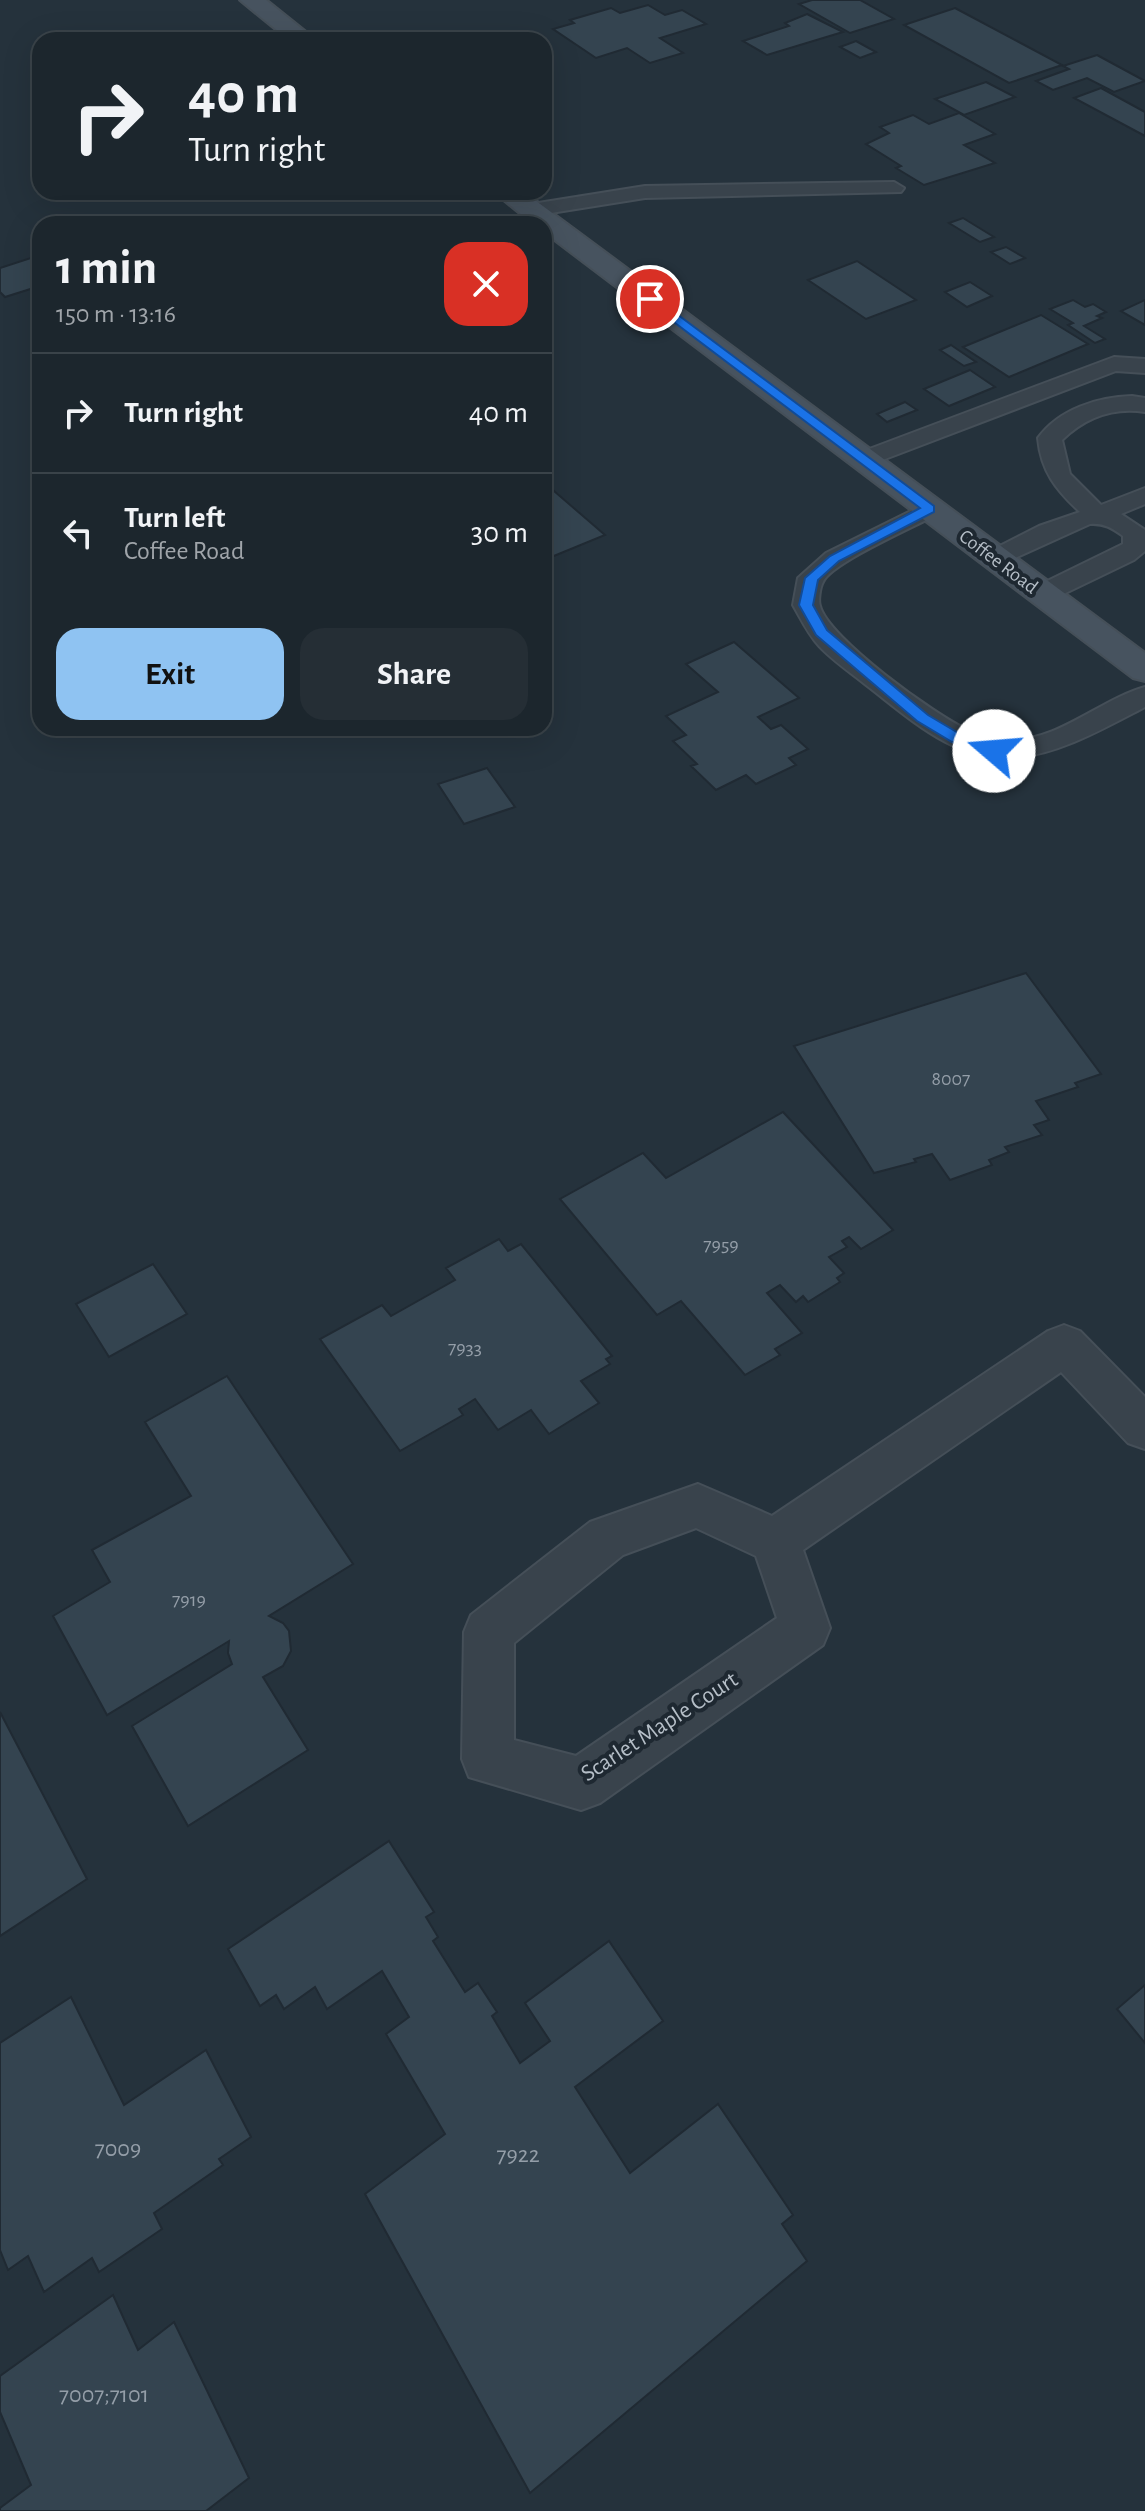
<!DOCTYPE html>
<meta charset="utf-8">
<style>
body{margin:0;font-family:"Alegreya Sans",sans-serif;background:#252e35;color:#f1f3f6;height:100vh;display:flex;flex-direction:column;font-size:30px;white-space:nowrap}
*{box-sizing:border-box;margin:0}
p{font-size:26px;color:#a0a5aa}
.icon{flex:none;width:44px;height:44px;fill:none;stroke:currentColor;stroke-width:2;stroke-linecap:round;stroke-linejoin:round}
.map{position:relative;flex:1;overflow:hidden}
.side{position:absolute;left:32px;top:216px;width:520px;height:520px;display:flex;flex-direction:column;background:#1c262d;border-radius:24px;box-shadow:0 8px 32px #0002,0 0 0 2px #3a4349}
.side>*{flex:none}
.guide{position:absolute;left:32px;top:32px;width:520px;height:168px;border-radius:24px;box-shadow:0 8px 32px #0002,0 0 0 2px #3a4349;background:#1c262d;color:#f1f3f6;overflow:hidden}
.pin{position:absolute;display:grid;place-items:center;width:68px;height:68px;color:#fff;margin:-34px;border:4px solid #fff;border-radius:50%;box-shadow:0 2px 8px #0007}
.me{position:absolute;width:88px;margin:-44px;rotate:288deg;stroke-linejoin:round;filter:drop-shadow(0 0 6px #0008)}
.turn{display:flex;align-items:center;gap:28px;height:168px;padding:0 24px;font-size:36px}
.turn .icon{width:104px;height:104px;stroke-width:2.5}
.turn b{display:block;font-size:56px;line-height:68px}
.round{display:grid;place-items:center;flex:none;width:84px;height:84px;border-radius:24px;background:#252e35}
.head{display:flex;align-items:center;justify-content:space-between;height:136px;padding:0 24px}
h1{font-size:48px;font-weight:600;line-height:60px}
.primary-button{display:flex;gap:16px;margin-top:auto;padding:16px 24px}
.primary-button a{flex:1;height:92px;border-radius:24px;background:#8fc3f2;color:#111;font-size:32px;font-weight:600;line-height:92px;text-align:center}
.primary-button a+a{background:#252e35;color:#f1f3f6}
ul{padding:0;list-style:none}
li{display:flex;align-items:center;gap:24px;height:120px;padding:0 24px;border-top:2px solid #3a4349}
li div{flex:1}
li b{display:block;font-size:30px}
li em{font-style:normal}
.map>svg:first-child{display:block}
.building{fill:#344450;stroke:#202a33;stroke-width:2}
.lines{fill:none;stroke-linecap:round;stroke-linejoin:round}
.lane-casing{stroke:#454f58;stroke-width:4}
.street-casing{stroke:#454f58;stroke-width:4}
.secondary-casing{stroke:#454f58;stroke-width:4}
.lane{fill:#39434c;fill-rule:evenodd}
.street{fill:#39434c;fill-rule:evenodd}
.secondary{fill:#47535f;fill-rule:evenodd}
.route{fill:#1a73e8;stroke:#114b97;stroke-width:2}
.labels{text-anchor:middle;stroke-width:8;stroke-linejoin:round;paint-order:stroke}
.far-street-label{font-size:20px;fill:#b5bec7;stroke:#1e2831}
.number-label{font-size:20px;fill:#949ea8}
.street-label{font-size:24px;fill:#b5bec7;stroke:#1e2831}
.near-number-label{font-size:24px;fill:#949ea8}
</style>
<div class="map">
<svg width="1145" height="2511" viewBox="0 0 1145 2511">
<rect width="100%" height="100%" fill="#25323c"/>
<g class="building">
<path d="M812,0H860L894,19L850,33L799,4Z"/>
<path d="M648,5L665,15L682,10L706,24L660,38L683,53L650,63L627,48L596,58L553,29L574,23L570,20L611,8L620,13Z"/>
<path d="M955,8L1062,65L1009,83L904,25Z"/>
<path d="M807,14L843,32L767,55L743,41L789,26L785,23Z"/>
<path d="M856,41L876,52L860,58L840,47Z"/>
<path d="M1097,55L1145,81L1114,92L1087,78L1053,90L1036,81L1069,69L1063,66Z"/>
<path d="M986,82L1015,97L964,115L935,99Z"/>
<path d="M1101,88L1145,112V136L1074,98Z"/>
<path d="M959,113L995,134L964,145L995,163L924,185L896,168L901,166L866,144L889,133L880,127L913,115L929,124Z"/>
<path d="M963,218L994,237L980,242L949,223Z"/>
<path d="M1006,247L1025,258L1010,264L991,252Z"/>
<path d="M40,255V286L5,297L0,292V268Z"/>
<path d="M857,261L916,300L866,319L808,280Z"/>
<path d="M970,282L992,296L967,307L945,292Z"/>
<path d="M1073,300L1085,307L1093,304L1106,312L1097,316L1102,318L1084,326L1105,339L1095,343L1068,325L1073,323L1050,309Z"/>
<path d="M1145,300V325L1121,311Z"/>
<path d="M1041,315L1088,344L1009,377L963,347Z"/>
<path d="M951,345L976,362L964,366L940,350Z"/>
<path d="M970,370L995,387L949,406L924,389Z"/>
<path d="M905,402L917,410L887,422L877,414Z"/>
<path d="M554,491L605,535L549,558L544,553V496Z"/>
<path d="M734,642L799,698L758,717L771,729L781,725L808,749L789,758L796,765L756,784L746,775L716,790L691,766L697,764L673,741L686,735L666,716L718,692L686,664Z"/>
<path d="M487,768L515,807L464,824L438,784Z"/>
<path d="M1026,973L1101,1074L1075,1083L1078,1087L1036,1101L1049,1120L1034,1125L1042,1135L1005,1147L1009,1152L989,1160L992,1165L950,1180L932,1154L914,1159L916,1162L874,1173L794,1046Z"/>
<path d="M783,1112L893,1230L861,1249L849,1237L842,1241L847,1247L829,1257L844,1273L837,1278L840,1282L808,1302L803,1296L796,1302L780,1285L767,1293L802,1333L775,1349L780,1355L745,1375L681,1301L657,1315L560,1199L643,1153L666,1178Z"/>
<path d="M499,1239L508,1251L521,1244L612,1356L606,1359L610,1364L581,1381L599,1403L549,1434L531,1410L498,1430L475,1399L459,1409L463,1415L400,1451L320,1339L382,1305L391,1316L455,1280L446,1268Z"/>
<path d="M153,1264L187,1314L109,1357L76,1304Z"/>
<path d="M227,1376L353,1564L269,1616L283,1623L289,1631L291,1651L283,1666L263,1677L308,1750L188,1826L132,1726L232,1664L228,1653L229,1641L107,1715L53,1616L110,1582L92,1550L191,1496L145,1422Z"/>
<path d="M0,1712L87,1879L0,1936Z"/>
<path d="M389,1841L434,1912L426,1917L438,1937L433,1941L465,1992L478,1983L497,2012L492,2016L520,2063L550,2041L525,2003L609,1941L663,2021L575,2087L630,2173L718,2104L793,2215L782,2224L807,2261L530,2493L365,2194L445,2134L386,2034L409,2017L382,1971L327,2009L315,1987L284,2009L276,1995L260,2006L228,1949Z"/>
<path d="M1145,1985V2043L1117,2009Z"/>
<path d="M71,1997L124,2105L206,2050L251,2137L219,2159L223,2165L154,2213L162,2229L99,2272L92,2258L44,2292L28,2256L8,2270L0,2250V2043Z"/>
<path d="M113,2295L138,2350L174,2322L249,2478L206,2511H0V2508L31,2485L0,2412V2376Z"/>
</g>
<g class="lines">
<defs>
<g id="lane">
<path d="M894,182L904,188L901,192L645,198L532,216L522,210L532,204L645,186Z"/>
<path d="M1114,357L1145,359V373L1116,371L872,464H856L852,459L856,454Z"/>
<path d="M1132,396L1145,398V412C1113,407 1086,417 1062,440L1070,474L1101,505L1145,488V504L1121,514L1145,530V551L1134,560L1051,600H1033L1029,594L1033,588L1123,544V536C1112,528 1104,523 1090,524L1004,563H986L983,558L986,553L1039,526L1080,512C1056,490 1041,471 1038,438C1059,409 1098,397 1132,396Z"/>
<path d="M929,502L938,504L941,509L938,514C916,526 831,563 823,582C820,587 818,601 820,606C828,638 936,716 968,730C981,736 995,739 1009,740C1059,741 1099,700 1145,687V707C1104,728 1062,753 1015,758C957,764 908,717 866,685C850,672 833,661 819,646C808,634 801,619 793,605L798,578L826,553Z"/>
</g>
<path id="street" d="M1064,1325L1080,1331L1145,1397V1449L1128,1443L1061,1372L803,1550L830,1628L823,1645L600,1803L581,1810L469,1777L462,1759L464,1632L471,1615L590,1522L698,1484L772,1516L1048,1331ZM696,1528L756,1556L777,1618L576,1756L514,1740V1643L623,1555Z"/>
<g id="secondary">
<path d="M240,0H266L316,40H289Z"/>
<path d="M494,192H524L1145,653V681L1133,678L544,232V224H533Z"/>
</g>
</defs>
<use href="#lane" class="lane-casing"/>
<use href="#street" class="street-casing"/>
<use href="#secondary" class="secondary-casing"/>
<use href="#lane" class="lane"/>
<use href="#street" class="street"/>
<use href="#secondary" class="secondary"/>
</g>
<path class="route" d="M646,297H654L934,506V512L839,561L818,580L813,605L827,630L928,715L962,735L999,747V754L994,756L952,742L917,721L816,635L799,605L805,578L830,556L920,508L646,301Z"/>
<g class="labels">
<g class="far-street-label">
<text transform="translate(999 561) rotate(37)" y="7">Coffee Road</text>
</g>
<g class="number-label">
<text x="951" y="1085">8007</text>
<text x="721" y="1251">7959</text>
<text x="465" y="1354">7933</text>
<text x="189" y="1606">7919</text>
</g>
<g class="street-label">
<text transform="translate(659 1726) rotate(-33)" y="8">Scarlet Maple Court</text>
</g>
<g class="near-number-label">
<text x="118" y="2156">7009</text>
<text x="518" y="2162">7922</text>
<text x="104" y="2402">7007;7101</text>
</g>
</g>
</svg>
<div class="pin" style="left:650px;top:299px;background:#d93025"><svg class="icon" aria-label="arrive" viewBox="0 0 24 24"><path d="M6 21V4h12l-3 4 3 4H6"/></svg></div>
<svg class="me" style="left:994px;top:751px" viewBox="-20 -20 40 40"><circle r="19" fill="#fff"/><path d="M0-13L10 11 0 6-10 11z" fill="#1a73e8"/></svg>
<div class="guide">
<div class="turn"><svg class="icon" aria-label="right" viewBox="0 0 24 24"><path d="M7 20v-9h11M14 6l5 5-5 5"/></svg><div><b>40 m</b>Turn right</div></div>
</div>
<section class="side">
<div class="head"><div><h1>1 min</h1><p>150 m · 13:16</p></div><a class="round" style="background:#d93025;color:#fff"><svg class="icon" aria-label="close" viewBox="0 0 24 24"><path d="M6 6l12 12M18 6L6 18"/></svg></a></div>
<ul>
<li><svg class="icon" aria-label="right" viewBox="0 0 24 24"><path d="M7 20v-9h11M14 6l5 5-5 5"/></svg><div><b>Turn right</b></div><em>40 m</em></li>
<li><svg class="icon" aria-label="left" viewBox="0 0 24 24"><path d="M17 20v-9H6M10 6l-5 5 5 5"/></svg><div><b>Turn left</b><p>Coffee Road</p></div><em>30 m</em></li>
</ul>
<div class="primary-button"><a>Exit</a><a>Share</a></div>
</section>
</div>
